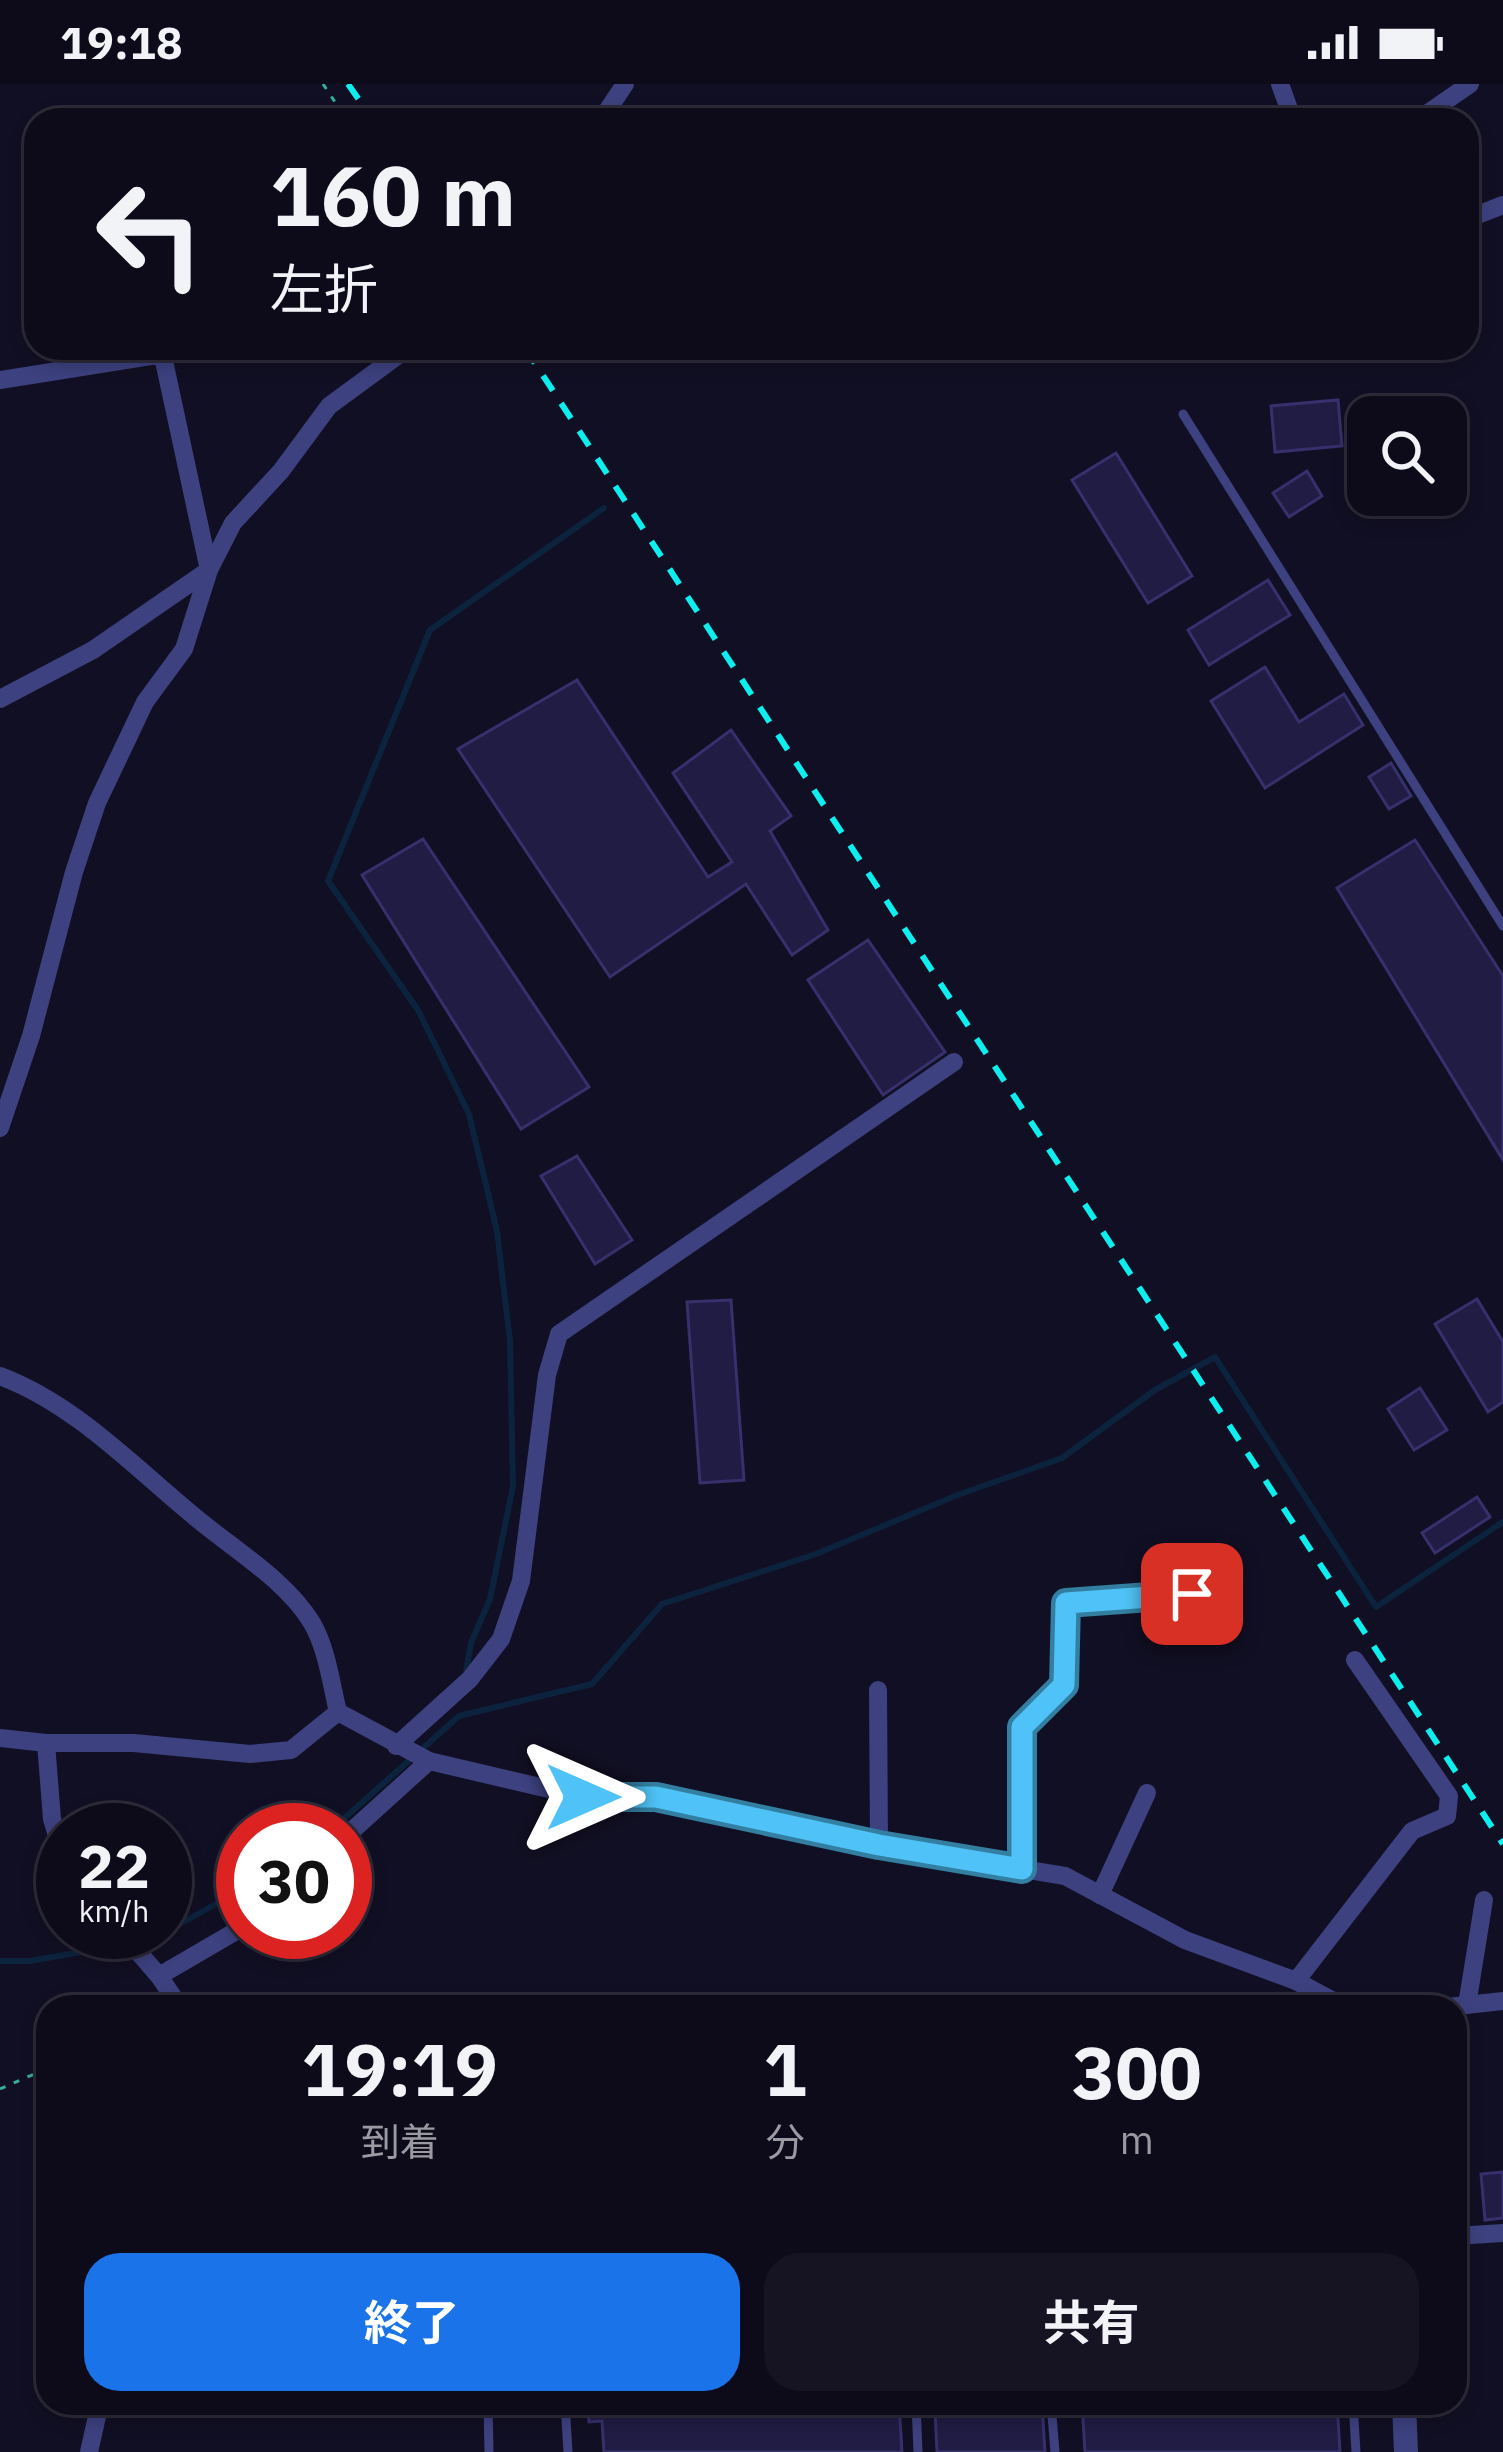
<!DOCTYPE html>
<html lang="ja">
<meta charset="utf-8">
<style>
body{margin:0;font-family:"IBM Plex Sans","Noto Sans JP",sans-serif;background:#161423;color:#f1f3f6;height:100vh;display:flex;flex-direction:column;font-size:45px;white-space:nowrap}
*{box-sizing:border-box;margin:0}
p{font-size:39px;color:#9a9ba2}
.icon{flex:none;width:66px;height:66px;fill:none;stroke:currentColor;stroke-width:2;stroke-linecap:round;stroke-linejoin:round}
.map{position:relative;flex:1;overflow:hidden}
.sheet{position:absolute;left:36px;top:1911px;width:1431px;height:420px;display:flex;flex-direction:column;background:#0d0b1a;border-radius:36px;box-shadow:0 6px 18px #0003,0 0 0 3px #2d2b39}
.sheet>*{flex:none}
.guide{position:absolute;left:24px;top:24px;width:1455px;height:252px;border-radius:36px;box-shadow:0 6px 18px #0003,0 0 0 3px #2d2b39;background:#0d0b1a;color:#f1f3f6;overflow:hidden}
.fabs{position:absolute;left:1347px;top:312px;display:grid;gap:24px}
.fabs a{display:grid;place-items:center;width:120px;height:120px;border-radius:24px;background:#0d0b1a;box-shadow:0 6px 18px #0003,0 0 0 3px #2d2b39;font-size:60px}
.speed{position:absolute;left:36px;top:1719px;display:flex;gap:24px;font-size:60px;font-weight:700;text-align:center}
.speed>*{display:grid;place-content:center;width:156px;height:156px;border-radius:50%;background:#0d0b1a;box-shadow:0 6px 18px #0003,0 0 0 3px #2d2b39;line-height:1}
.speed small{font-size:30px;font-weight:400}
.speed .limit{border:18px solid #d22;background:#fff;color:#111}
.pin{position:absolute;display:grid;place-items:center;width:102px;height:102px;color:#fff;margin:-51px;border-radius:24px;box-shadow:0 6px 18px #0006}
.me{position:absolute;width:132px;margin:-66px;rotate:90deg;stroke-linejoin:round;filter:drop-shadow(0 0 9px #0008)}
.turn{display:flex;align-items:center;gap:42px;height:252px;padding:0 48px;font-size:54px}
.turn .icon{width:156px;height:156px;stroke-width:2.5}
.turn b{display:block;font-size:84px;line-height:102px}
.eta{display:flex;justify-content:space-evenly;align-items:center;height:204px;text-align:center}
.eta b{font-size:72px;font-weight:700;line-height:84px}
.cta{display:flex;gap:24px;margin-top:auto;padding:24px 48px}
.cta a{flex:1;height:138px;border-radius:36px;background:#1a73e8;color:#fff;font-size:48px;font-weight:700;line-height:138px;text-align:center}
.cta a+a{background:#161423;color:#f1f3f6}
.status{display:flex;justify-content:space-between;align-items:center;height:84px;padding:0 60px;background:#0d0b1a;direction:ltr}
.status svg{height:33px;fill:currentColor}
.map>svg:first-child{display:block}
.lines{fill:none;stroke-linecap:round;stroke-linejoin:round}
.stream{stroke:#0c233e;stroke-width:6}
.building{fill:#201c43;stroke:#36306d;stroke-width:3}
.path{stroke:#35af9c;stroke-width:3;stroke-dasharray:6 9;stroke-linecap:butt}
.service{stroke:#3d417f;stroke-width:9}
.minor{stroke:#3d417f;stroke-width:18}
.tertiary{stroke:#3d417f;stroke-width:24}
.rail{stroke:#0deeef;stroke-width:6;stroke-dasharray:18 15;stroke-linecap:butt}
.route-casing{stroke:#337fa1;stroke-width:30}
.route{stroke:#4fc3f7;stroke-width:21}
</style>
<div class="status"><b>19:18</b><svg viewBox="0 0 49 12"><path d="M0 12V9h3v3zM5 12V6h3v6zM10 12V3h3v9zM15 12V0h3v12zM26 1h20v11H26zM47 4h2v5h-2z"/></svg></div>
<div class="map">
<svg width="1503" height="2368" viewBox="0 0 1503 2368">
<rect width="100%" height="100%" fill="#110f23"/>
<g class="lines">
<g class="stream">
<path d="M465,1593L471,1559L490,1515L513,1402L510,1257L497,1147L469,1030L418,926L328,797L430,546L604,424"/>
<path d="M331,1746L459,1632L592,1600L662,1520L816,1470L955,1412L1062,1374L1155,1306L1215,1273L1376,1523L1503,1438"/>
<path d="M151,1856L243,1805"/>
<path d="M0,1877H30L115,1862"/>
</g>
</g>
<g class="building">
<path d="M1338,316L1342,362L1275,368L1271,322Z"/>
<path d="M1116,369L1192,492L1148,519L1072,396Z"/>
<path d="M1307,387L1322,412L1289,433L1273,409Z"/>
<path d="M1268,496L1290,531L1209,581L1188,546Z"/>
<path d="M1265,583L1299,638L1344,610L1363,641L1265,704L1211,617Z"/>
<path d="M577,596L708,793L732,778L673,689L731,646L791,732L770,747L828,846L792,871L746,800L610,893L458,665Z"/>
<path d="M1391,679L1411,712L1389,725L1369,693Z"/>
<path d="M423,755L589,1003L521,1045L362,791Z"/>
<path d="M1415,756L1503,892V1076L1337,804Z"/>
<path d="M868,856L945,968L883,1011L808,896Z"/>
<path d="M577,1072L632,1156L595,1180L541,1092Z"/>
<path d="M1477,1215L1503,1258V1318L1488,1328L1435,1240Z"/>
<path d="M731,1216L744,1396L700,1399L687,1218Z"/>
<path d="M1420,1304L1447,1346L1414,1366L1388,1325Z"/>
<path d="M1477,1413L1490,1433L1435,1469L1422,1449Z"/>
<path d="M1503,2088V2134L1485,2136L1481,2090Z"/>
<path d="M588,2319H899L902,2368H604L602,2337L589,2338Z"/>
<path d="M1082,2319H1337L1340,2368H1085Z"/>
<path d="M1042,2321L1045,2368H937L935,2327Z"/>
</g>
<g class="lines">
<g class="path">
<path d="M323,0L347,36"/>
<path d="M0,2005L48,1984"/>
</g>
<g class="service">
<path d="M1183,330L1503,842"/>
<path d="M488,2319L489,2368"/>
<path d="M565,2319L568,2368"/>
<path d="M916,2319L918,2368"/>
<path d="M1051,2319L1055,2368"/>
<path d="M1353,2319L1356,2368"/>
</g>
<g class="minor">
<path d="M1280,0L1293,36"/>
<path d="M601,36L625,0"/>
<path d="M1418,36L1470,0"/>
<path d="M1467,135L1503,121"/>
<path d="M0,296L157,271L164,277L209,486"/>
<path d="M0,615L93,566L209,486"/>
<path d="M0,1044L31,952L74,788L97,719L145,618L184,565L209,486L233,439L281,387L329,322L408,264"/>
<path d="M0,1292C75,1320 134,1383 195,1433C233,1465 286,1496 312,1539C327,1565 331,1599 338,1628L429,1677L583,1713H656L879,1761L1065,1792L1185,1856L1296,1897L1337,1919L1357,1923"/>
<path d="M878,1606L879,1761"/>
<path d="M0,1654L46,1659H134L250,1670L291,1666L338,1628"/>
<path d="M46,1659L52,1735L63,1771"/>
<path d="M396,1662L470,1595L501,1555L521,1497L547,1291L559,1250L954,978"/>
<path d="M345,1753L429,1677"/>
<path d="M1021,1785L1022,1643L1064,1601L1066,1519L1191,1509"/>
<path d="M1100,1811L1147,1709"/>
<path d="M121,1848L159,1892L180,1923"/>
<path d="M159,1892L243,1843"/>
<path d="M1296,1897L1412,1747L1447,1732L1449,1712L1355,1576"/>
<path d="M1467,1921L1484,1816"/>
<path d="M1448,1923L1503,1917"/>
<path d="M1455,2152L1503,2149"/>
<path d="M89,2368L100,2319"/>
</g>
<path class="tertiary" d="M1404,2319L1406,2368"/>
<g class="rail">
<path d="M348,0L373,36"/>
<path d="M525,264L1503,1760"/>
</g>
</g>
<g class="lines">
<defs>
<path id="route" d="M583,1713H656L879,1761L1022,1785V1643L1064,1601L1066,1519L1192,1510"/>
</defs>
<use href="#route" class="route-casing"/>
<use href="#route" class="route"/>
</g>
</svg>
<div class="fabs">
<a><svg class="icon" aria-label="search" viewBox="0 0 24 24"><circle cx="10" cy="10" r="6"/><path d="M15 15l6 6"/></svg></a>
</div>
<div class="speed"><div>22<small>km/h</small></div><div class="limit">30</div></div>
<div class="pin" style="left:1192px;top:1510px;background:#d93025"><svg class="icon" aria-label="arrive" viewBox="0 0 24 24"><path d="M6 21V4h12l-3 4 3 4H6"/></svg></div>
<svg class="me" style="left:583px;top:1713px" viewBox="-20 -20 40 40"><path d="M0-17L14 15 0 8-14 15z" fill="#4fc3f7" stroke="#fff" stroke-width="4"/></svg>
<div class="guide">
<div class="turn"><svg class="icon" aria-label="left" viewBox="0 0 24 24"><path d="M17 20v-9H6M10 6l-5 5 5 5"/></svg><div><b>160 m</b>左折</div></div>
</div>
<section class="sheet">
<div class="eta">
<div><b>19:19</b><p>到着</p></div>
<div><b>1</b><p>分</p></div>
<div><b>300</b><p>m</p></div>
</div>
<div class="cta"><a>終了</a><a>共有</a></div>
</section>
</div>
